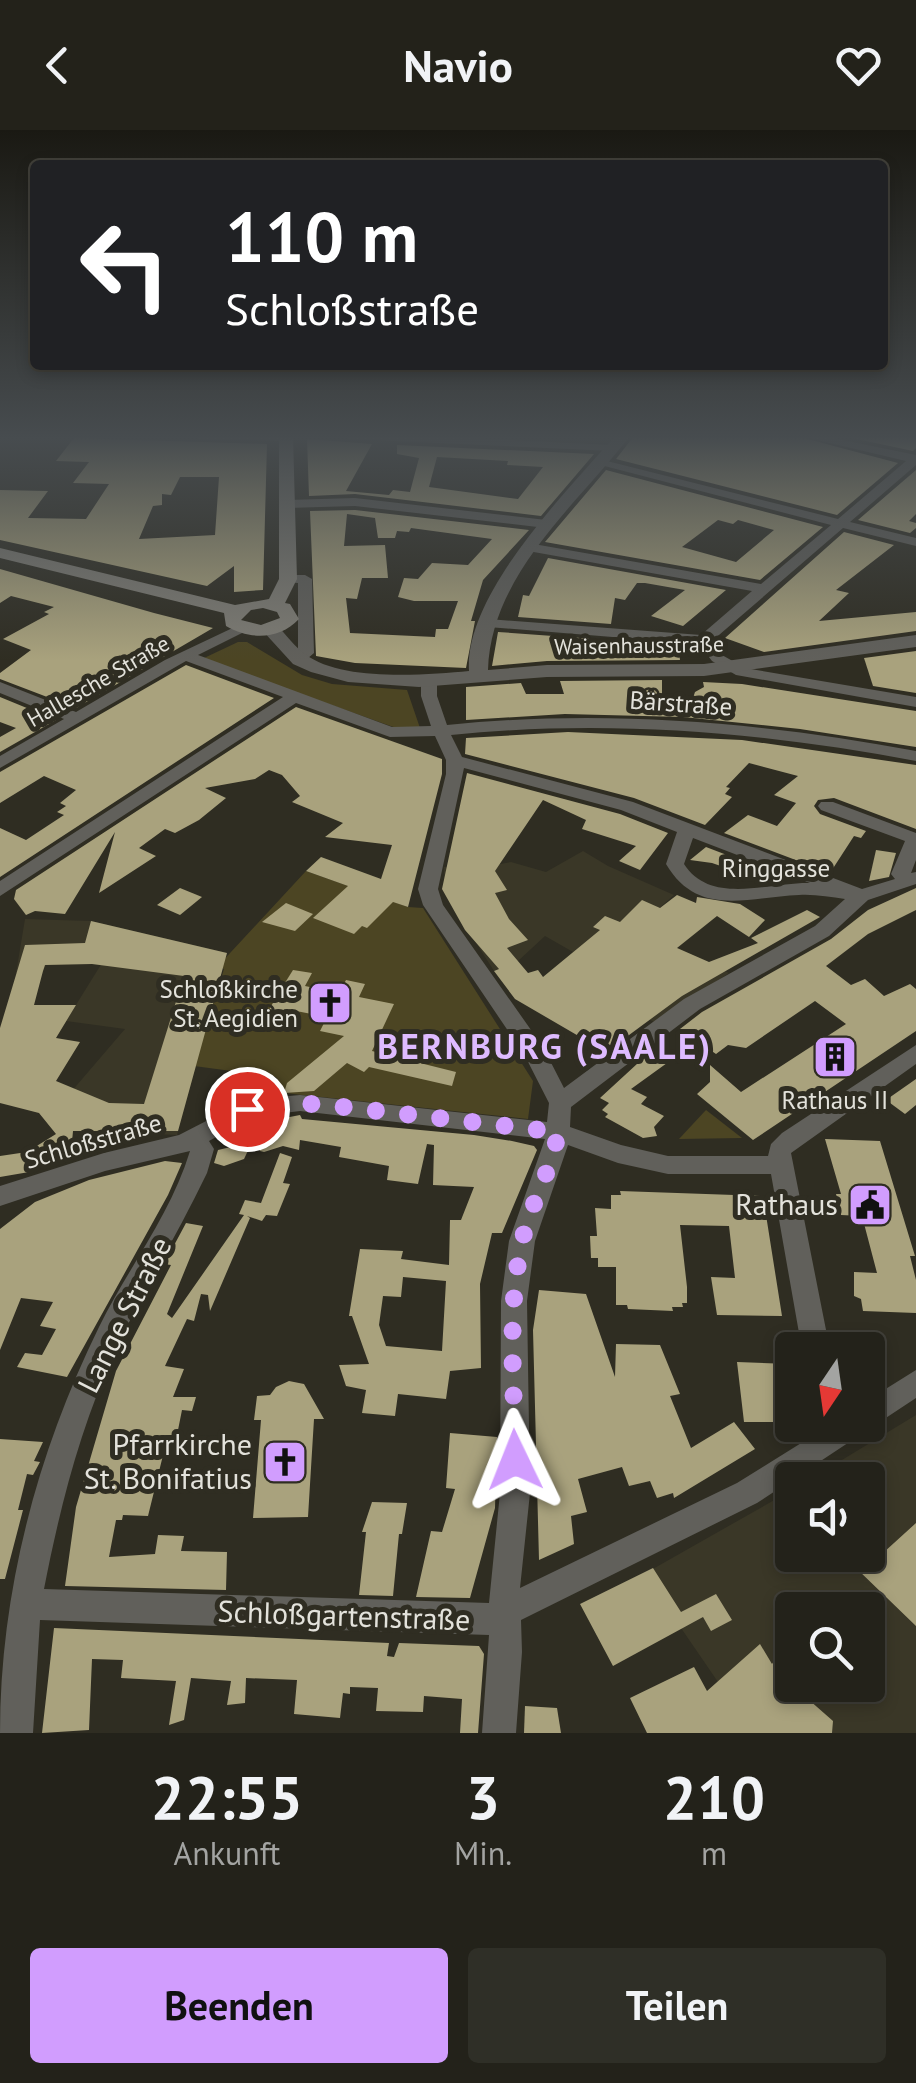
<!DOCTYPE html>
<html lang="de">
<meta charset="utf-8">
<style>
body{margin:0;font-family:"PT Sans",sans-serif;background:#2f2f27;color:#f1f3f6;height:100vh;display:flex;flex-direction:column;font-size:38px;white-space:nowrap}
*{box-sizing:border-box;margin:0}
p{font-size:32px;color:#a3a4a2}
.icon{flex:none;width:55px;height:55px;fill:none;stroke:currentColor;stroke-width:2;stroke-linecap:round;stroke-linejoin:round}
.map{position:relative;height:1603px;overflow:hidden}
.sheet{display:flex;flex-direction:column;background:#23221a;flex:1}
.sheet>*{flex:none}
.top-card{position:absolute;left:30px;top:30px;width:858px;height:210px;border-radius:10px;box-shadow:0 5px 15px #0003,0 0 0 2px #403f39;background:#202124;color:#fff;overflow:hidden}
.needle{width:65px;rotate:193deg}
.fabs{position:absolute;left:775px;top:1202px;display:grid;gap:20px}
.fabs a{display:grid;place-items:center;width:110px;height:110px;border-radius:10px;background:#23221a;box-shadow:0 5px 15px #0003,0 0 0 2px #403f39;font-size:50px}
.pin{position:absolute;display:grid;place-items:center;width:85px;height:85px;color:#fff;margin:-42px;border:5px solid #fff;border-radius:50%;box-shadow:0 2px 10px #0007}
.me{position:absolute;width:110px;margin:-55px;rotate:358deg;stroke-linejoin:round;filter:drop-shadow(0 0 8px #0008)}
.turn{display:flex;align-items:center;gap:35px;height:210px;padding:0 30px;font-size:45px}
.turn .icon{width:130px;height:130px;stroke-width:2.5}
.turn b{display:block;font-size:70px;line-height:85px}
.eta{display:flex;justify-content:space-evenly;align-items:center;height:170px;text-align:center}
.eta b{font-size:60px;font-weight:700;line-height:70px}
.cta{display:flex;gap:20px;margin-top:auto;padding:20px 30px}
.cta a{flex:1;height:115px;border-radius:10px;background:#d19dfe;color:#111;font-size:40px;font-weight:700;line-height:115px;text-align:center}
.cta a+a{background:#2f2f27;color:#f1f3f6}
header{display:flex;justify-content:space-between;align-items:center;height:130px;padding:0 30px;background:#23221a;font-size:45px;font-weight:700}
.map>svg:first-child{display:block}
.built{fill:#3a3727;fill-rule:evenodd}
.green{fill:#4c4523}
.building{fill:#a9a27d;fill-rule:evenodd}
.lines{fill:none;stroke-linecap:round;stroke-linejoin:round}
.minor{fill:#61605b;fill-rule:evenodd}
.tertiary{fill:#61605b;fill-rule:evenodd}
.secondary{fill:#7f7d75;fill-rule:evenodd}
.route{stroke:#d19dfe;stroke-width:18;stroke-dasharray:0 32.4}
.labels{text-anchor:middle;stroke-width:10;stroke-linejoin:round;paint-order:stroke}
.far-street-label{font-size:22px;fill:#e3e2db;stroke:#2f2d22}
.street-label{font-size:25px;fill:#e3e2db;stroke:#2f2d22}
.poi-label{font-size:25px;fill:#e3e2db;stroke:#2f2d22;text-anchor:end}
.near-poi-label{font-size:30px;fill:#e3e2db;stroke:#2f2d22;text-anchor:end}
.near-street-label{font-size:30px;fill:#e3e2db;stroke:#2f2d22}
.district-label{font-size:35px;font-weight:bold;letter-spacing:2.5px;fill:#debbff;stroke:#2f2d22}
</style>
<header><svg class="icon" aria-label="back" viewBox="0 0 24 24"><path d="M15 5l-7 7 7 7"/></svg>Navio<svg class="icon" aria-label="heart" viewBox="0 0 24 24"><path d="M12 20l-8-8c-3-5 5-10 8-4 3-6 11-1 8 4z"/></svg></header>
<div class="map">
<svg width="916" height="1603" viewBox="0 0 916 1603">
<rect width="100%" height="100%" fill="#2f2d22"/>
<g class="built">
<path d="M583,721L608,736L674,765L637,798L729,843L656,893L554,838L573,822L545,806L518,831L494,841L445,764L444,737L473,739L511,732L546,742Z"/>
<path d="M25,789L91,791L227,823L218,836L222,841L177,1005L88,1001L65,969L125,899L66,891L102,833L46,835L42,843H16Z"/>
<path d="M916,1285V1603H762L718,1552L644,1444L792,1360V1425H868V1350H809ZM792,1480H868V1555H792Z"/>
</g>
<g class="green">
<path d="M238,512H247L302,545L332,554L407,560L420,598L399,599L202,529Z"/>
<path d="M306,741L408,777L423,778L533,951L528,989L284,963L276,947L194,936L224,839L218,836Z"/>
<path d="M706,980L742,1008L679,1009Z"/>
</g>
<g class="building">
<path d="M634,306H796L898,333L837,385L616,329Z"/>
<path d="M843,306H916V318L913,321Z"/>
<path d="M74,308L267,314L263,460L234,462V436L207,456L0,410V360L48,361L28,388L86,389L109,354L73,353L89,332L56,331ZM180,347H219L215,405L139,409L153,376L162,375V364L171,365Z"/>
<path d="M307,309L372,314L346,361L389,365L393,360L410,362L419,328L397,324V315L594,324L541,386L355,364L309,366ZM437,327L508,331L507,335L543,337L518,369L429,357Z"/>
<path d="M606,340L823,397L760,450L545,412ZM718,390L733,394L738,390L774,400L736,432L682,417Z"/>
<path d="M916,340V384L909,391L916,393V398L910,403L858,390Z"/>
<path d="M355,380L529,400L483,450L471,491H475L466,538L355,533L316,526L310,381ZM347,384L375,388L378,408H395L397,401L409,402L411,398L492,409L468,435L432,433L418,449L404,448L398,467L414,471H458L448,499H436L435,507L350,503L346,468L357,469L362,448H388L385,415L344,416Z"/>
<path d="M844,402L894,415L836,460L849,463L819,491L916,482V501L764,522L725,508Z"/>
<path d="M548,428L726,460L683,496L651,486L685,460L645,453H637L625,470L615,468L611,494L518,487L523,465L529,466Z"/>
<path d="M0,439L154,483L213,498L76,578L0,549V543L31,520L3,509L49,484L44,482L54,477L11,466L0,473Z"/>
<path d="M498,502L609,510L607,522L620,511L678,516L680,530L547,531L492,536Z"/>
<path d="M916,521V563L873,556L864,528Z"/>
<path d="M186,535L274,568L0,747V698L26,710L64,685L57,682L66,676L60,673L76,660L44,646L0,673V642Z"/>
<path d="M662,550V567L692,571L695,562L704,557L703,552L742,554L916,581V617L800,599L683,587L565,584L466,590V557L521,553L526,564H564L560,551Z"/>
<path d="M0,567L56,590L0,622V607L16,598L0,592Z"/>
<path d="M296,577L442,629V644L408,777L393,772L367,798L362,796L354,804L313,788L348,756L306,741L321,727L381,749L392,715L325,707L343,693L292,672L300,666L282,645L269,640L255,649L205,658L226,668L199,690L175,703L165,699L139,718L156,726L99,763L115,702L65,784L35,781L26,785L14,769L16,760Z"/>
<path d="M568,602L742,610L916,635V699L834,668L818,670L814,676L820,684L866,701L861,708L854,706L830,743L724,703L748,685L777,696L796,673L774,665L798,646L749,633L726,657L730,658L725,664L732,667L705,695L634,668L465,624L466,608Z"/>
<path d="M467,643L620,684L668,703L640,740L619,731L636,716L582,699L586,690L543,670L495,741L507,760L495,763L509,789L528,810L507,818L528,843L538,840L543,847L600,800L593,797L605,786L620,792L642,770L660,778L677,765L696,773L697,767L740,774L765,790L749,807L717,786L677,818L709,832L758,813L751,808L807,780L820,787L682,866L606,922L515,869L494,841L499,839L465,800L442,759Z"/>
<path d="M706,717L792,750L771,748L768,752L712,733L690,730Z"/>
<path d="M876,720L896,723L889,747L869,751Z"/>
<path d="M180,758L202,767L180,785L157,775Z"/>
<path d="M916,758V780L868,804L826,836L851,855L865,849L884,866L910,854L916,859V901L753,1010L697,964L710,952V935L741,962L846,894L815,871L746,918L728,915L716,924L680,899L702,882L831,809L868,780Z"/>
<path d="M286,773L313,784L295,801L262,792Z"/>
<path d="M91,791L227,823L178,1001H73L71,1023L69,1020L35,1041L0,1047V1026L27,1022L56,1004L39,983L0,973V898L25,815L85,813ZM92,834L184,846L144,974L109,973L56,951L80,912L56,908L76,875H34L43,841L45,835Z"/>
<path d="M293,840L312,843L305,856L339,863L346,850L365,854L359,867L394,874L372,921L456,942L452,956L369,937L364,942L347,933L314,961L284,963L287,953L344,906L320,901L327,887L291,880L284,893L264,889L274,871L227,862L261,852L283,856Z"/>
<path d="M650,922L667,933L631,959L647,967L641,974L664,986L654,997L657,1006L643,1008L605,987L608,984L602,980L609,973L600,968Z"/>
<path d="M916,949V975L905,984L886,970Z"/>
<path d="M300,985L302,989L474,1005L512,1011L534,1016L537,1020L502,1103H492L480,1154L481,1238L450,1241L446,1269L398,1264L395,1286L362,1283L366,1260L346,1256L339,1235L369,1234L352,1186H349L360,1119L403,1121L401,1129L449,1135L450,1090H461L474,1057L433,1055L434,1015L427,1014L418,1054L387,1050L389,1036L339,1027L341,1017L300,1010L299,1020L283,1016L264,1022L260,1021L258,1007L228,1006L264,992ZM403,1147L446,1151L442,1221L386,1216L379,1195L383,1166L401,1167Z"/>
<path d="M825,1009L880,1011L915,1126H910L916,1150V1183L863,1181L861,1169L854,1166V1142L877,1143L862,1086L841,1085L836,1064H841Z"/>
<path d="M252,1012L244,1029L224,1036L214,1033L218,1020Z"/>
<path d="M280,1023L292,1027L283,1053L290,1054L277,1086L266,1085L262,1091L247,1086L250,1088L210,1181L208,1165L201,1164L194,1191L187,1189L165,1236L184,1239L173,1267H196L192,1281L182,1280L177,1305H168L148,1386L123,1385L122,1390H116L109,1427L155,1424L158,1405L184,1406L181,1421L227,1422L226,1460L65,1456L76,1377L116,1241L171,1135L164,1134L186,1093L203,1096L167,1184L172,1188L244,1085L239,1084L245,1070L261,1073Z"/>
<path d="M165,1031L182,1033L168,1065L67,1247L17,1237L25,1223L42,1225L56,1199L40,1196L53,1172L21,1168L0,1220V1099L35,1072L89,1050Z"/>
<path d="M620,1061L763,1066L782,1186L717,1185L711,1147L735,1148L729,1096L680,1095L687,1157V1173H682L683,1177H672L673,1181L628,1179L627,1175H616V1137H598V1128H591L590,1106H597L595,1078L611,1079V1065H621Z"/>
<path d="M539,1160L586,1164L615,1247L616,1214L660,1215L680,1264L670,1266L691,1318L734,1292L755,1319L674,1368L673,1363L657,1368L650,1351L629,1356L622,1337L578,1349L587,1382L571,1386L574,1414L539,1430L533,1200Z"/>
<path d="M737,1232L790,1234L792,1276H778L779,1286L773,1292H744Z"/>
<path d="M289,1251L304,1254L324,1289H314L308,1387L253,1388L261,1290H254L257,1266L270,1265L276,1257Z"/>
<path d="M450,1303L497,1307L495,1378L470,1468L416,1467L431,1401L442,1402L455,1359L446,1358Z"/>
<path d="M0,1309L43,1312L34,1331L40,1332L33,1345L27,1344L18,1380H23L5,1449H0Z"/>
<path d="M372,1372L407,1373L402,1404H399L393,1466L359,1465L366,1402H362Z"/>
<path d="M916,1393V1496L856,1438L877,1417L883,1423Z"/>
<path d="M653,1438L681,1482L716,1464L732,1490L711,1501L703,1487L613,1536L580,1474Z"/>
<path d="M54,1498L389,1513L387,1526L394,1527L399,1513L479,1516L484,1524L478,1603H460L462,1569L424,1566L423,1582L376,1581L378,1558L350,1557V1564L343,1563L340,1588L294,1584L297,1550L246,1548L245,1573L227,1575L231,1551L191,1548L184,1590L169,1595L176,1551L121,1548L123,1530L92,1529L89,1600L42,1603Z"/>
<path d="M760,1514L772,1534L774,1531L792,1555L833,1591L832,1603H647L630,1568L694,1537L707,1561Z"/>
<path d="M525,1576L557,1578L561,1603H524Z"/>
</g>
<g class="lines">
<g class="minor">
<path d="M194,306H290L292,308L286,311L200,309Z"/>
<path d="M344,306H429L612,315L618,318L612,321L350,309Z"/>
<path d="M800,306H823L916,325V335L850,392L916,408V416L843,398L712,511L722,525L745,538L916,567V577L736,545L712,531L699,514L488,497L481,493L488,489L701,505L752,461L528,421L521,417L528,413L761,454L831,395L593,333L599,329L838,389L906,331Z"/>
<path d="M355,368L546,390L552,394L546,398L355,376L287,378L281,374L287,370Z"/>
<path d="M288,445H305L312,449L314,523L300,535L292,530L298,522V453L283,452V446Z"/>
<path d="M241,494L248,498L246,501L198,525L392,597L431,596L421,566V550L429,545L437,550V566L447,595C605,579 760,592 916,621V631C762,602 608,589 451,605L462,627L633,672L862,759L895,749L891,744L905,711L821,680L818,676L821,672H833L916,703V730L911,743L916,742V754L868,770L829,806L700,879L571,977L570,997L621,1015L668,1026H768L771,1014L782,1003L916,915V934L791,1023L830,1220H802L771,1044H668L618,1033L568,1015L535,1111L527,1171L530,1363L520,1458L737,1353L830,1295H868V1270L916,1240V1268L757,1373L521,1490L522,1522L516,1603H482L489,1505L40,1490L33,1603H0C0,1463 37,1323 99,1197C128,1138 171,1084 190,1021L105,1041L0,1076V1056L104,1023L179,1005L247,970L300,965L547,992L549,973L525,926L423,775L418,759L446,644V630L435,606L390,607L296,573L0,766V751L283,567L186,531L0,638V626L64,589L0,563V552L76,582L165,530ZM464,638L621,680L677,702L666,734C698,788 747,767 799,765C814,764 830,767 845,769L815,796L684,869L564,958L543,917L443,775L438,759ZM693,708L810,753C769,752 711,776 684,734ZM300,981L545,1009L509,1111L501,1171L500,1363L489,1473L44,1459C60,1377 80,1298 115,1222C142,1161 178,1104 207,1043L214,1019L209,1011L252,987Z"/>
</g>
<path class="tertiary" d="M615,306H630C576,376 491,444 488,540L547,535L704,534L916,505V517L704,546L547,547L419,557L348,552L311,542L293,534L262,500L264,496H278C286,505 295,517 305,524C341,552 425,545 469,541C464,464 567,361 615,306Z"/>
<path class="secondary" d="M279,306H293L297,449L285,473L290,474L299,489C279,510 250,510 226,496L224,483L0,428V418L235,475L269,469L279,449ZM263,478L277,482L280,488L261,495L241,490L251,480Z"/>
</g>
<linearGradient id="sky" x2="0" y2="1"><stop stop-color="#1a1913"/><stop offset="0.58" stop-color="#474c4f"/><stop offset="1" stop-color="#474c4f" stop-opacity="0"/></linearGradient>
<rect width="916" height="531" fill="url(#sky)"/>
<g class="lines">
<path class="route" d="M247,979L300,973L336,976L558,1002C552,1040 530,1074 522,1112C506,1185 515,1256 515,1330"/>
</g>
<defs>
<symbol id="church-square" viewBox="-11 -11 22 22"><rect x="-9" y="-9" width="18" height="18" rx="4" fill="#d19dfe" stroke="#2f2d22"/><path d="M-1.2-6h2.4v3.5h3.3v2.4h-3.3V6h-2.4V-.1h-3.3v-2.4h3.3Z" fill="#111"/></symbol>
<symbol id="building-square" viewBox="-11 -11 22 22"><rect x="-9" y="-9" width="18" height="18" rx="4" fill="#d19dfe" stroke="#2f2d22"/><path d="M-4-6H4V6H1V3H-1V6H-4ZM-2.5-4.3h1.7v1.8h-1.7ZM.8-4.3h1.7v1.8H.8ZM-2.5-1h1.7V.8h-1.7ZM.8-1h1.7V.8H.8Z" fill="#111"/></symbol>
<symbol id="civic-square" viewBox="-11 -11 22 22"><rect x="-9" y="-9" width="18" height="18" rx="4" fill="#d19dfe" stroke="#2f2d22"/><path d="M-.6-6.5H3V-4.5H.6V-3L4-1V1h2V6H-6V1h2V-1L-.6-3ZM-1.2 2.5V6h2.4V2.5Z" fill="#111"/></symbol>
</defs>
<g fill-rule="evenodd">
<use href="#church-square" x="305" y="848" width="50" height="50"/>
<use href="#building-square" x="810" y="902" width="50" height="50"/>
<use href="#civic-square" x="845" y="1050" width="50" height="50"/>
<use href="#church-square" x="260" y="1307" width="50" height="50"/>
</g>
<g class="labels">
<g class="far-street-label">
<text transform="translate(639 515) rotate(-1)" y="8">Waisenhausstraße</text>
<text transform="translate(98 551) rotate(-30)" y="8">Hallesche Straße</text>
</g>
<g class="street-label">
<text transform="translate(681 573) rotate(4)" y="9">Bärstraße</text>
<text x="776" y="747">Ringgasse</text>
<text transform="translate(93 1011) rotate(-16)" y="9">Schloßstraße</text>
</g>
<g class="poi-label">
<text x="298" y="868">Schloßkirche<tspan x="298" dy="29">St. Aegidien</tspan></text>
<text x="835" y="979" text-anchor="middle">Rathaus II</text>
</g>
<g class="near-poi-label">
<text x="838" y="1085">Rathaus</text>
<text x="252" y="1325">Pfarrkirche<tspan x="252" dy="34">St. Bonifatius</tspan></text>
</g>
<g class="near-street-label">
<text transform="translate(125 1185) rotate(-63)" y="10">Lange Straße</text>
<text transform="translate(344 1486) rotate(2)" y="10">Schloßgartenstraße</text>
</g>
<g class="district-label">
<text x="545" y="929">BERNBURG (SAALE)</text>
</g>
</g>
</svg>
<div class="fabs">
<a><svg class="needle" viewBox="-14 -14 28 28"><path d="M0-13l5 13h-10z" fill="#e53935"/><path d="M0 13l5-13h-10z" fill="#a3a4a2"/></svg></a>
<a><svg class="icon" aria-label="sound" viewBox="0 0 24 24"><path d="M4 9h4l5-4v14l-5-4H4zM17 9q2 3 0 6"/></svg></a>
<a><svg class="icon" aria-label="search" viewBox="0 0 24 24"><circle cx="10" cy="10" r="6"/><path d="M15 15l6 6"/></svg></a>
</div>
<div class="pin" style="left:247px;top:979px;background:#d93025"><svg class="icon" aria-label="arrive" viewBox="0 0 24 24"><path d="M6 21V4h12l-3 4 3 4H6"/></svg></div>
<svg class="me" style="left:515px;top:1330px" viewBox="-20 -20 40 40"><path d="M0-17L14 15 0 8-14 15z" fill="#d19dfe" stroke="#fff" stroke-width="4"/></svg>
<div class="top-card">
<div class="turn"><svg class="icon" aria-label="left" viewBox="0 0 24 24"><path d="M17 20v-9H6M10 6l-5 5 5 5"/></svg><div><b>110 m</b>Schloßstraße</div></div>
</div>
</div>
<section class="sheet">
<div class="eta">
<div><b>22:55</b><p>Ankunft</p></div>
<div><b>3</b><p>Min.</p></div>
<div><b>210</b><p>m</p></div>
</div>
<div class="cta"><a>Beenden</a><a>Teilen</a></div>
</section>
